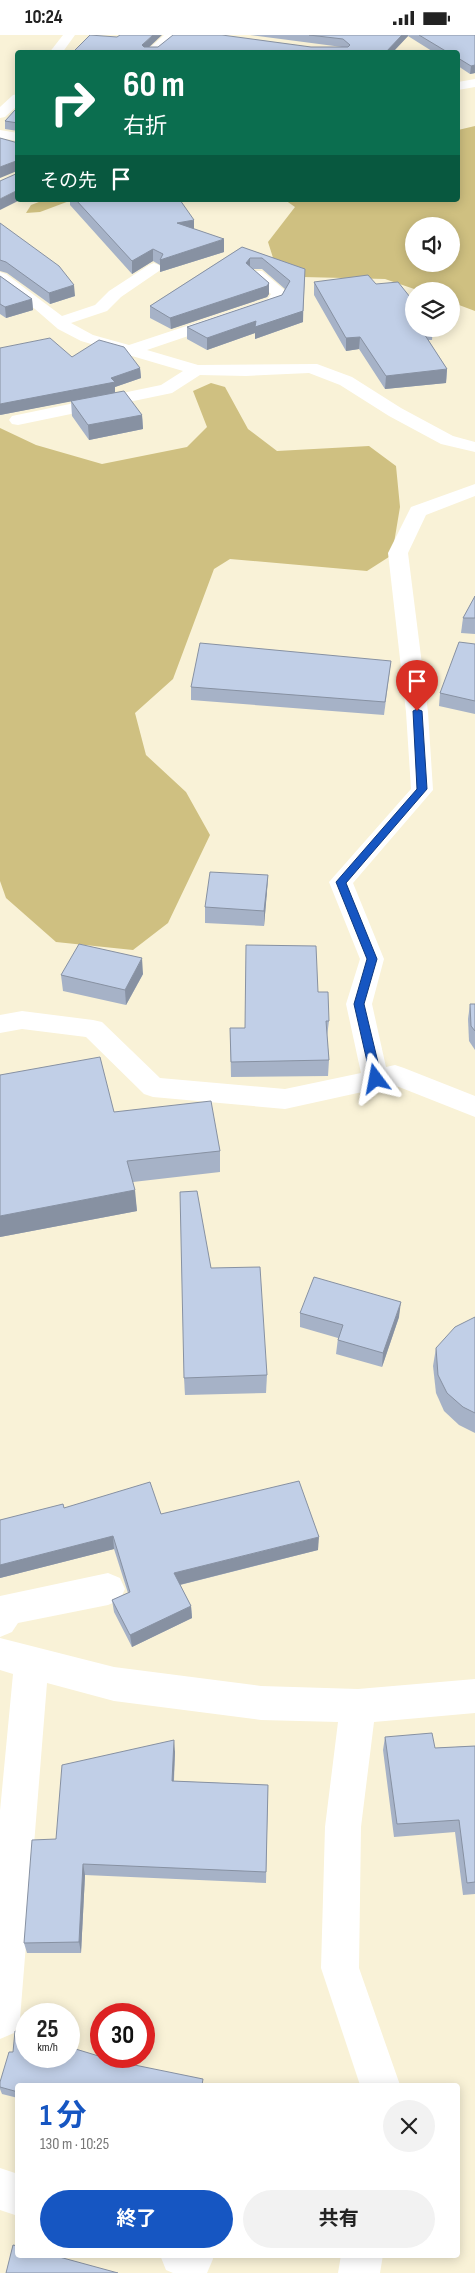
<!DOCTYPE html>
<html lang="ja">
<meta charset="utf-8">
<style>
body{margin:0;font-family:"Sofia Sans Condensed","Noto Sans JP",sans-serif;background:#f2f2f2;color:#222;height:100vh;display:flex;flex-direction:column;font-size:19px;white-space:nowrap}
*{box-sizing:border-box;margin:0}
p{font-size:16px;color:#767676}
.icon{flex:none;width:28px;height:28px;fill:none;stroke:currentColor;stroke-width:2;stroke-linecap:round;stroke-linejoin:round}
.map{position:relative;flex:1;overflow:hidden}
.details{position:absolute;left:15px;top:2048px;width:445px;height:175px;display:flex;flex-direction:column;background:#fff;border-radius:5px;box-shadow:0 2px 12px #0003}
.details>*{flex:none}
.guide{position:absolute;left:15px;top:15px;width:445px;height:152px;border-radius:5px;box-shadow:0 2px 12px #0003;background:#0b6e4f;color:#fff;overflow:hidden}
.fabs{position:absolute;left:405px;top:182px;display:grid;gap:10px}
.fabs a{display:grid;place-items:center;width:55px;height:55px;border-radius:50%;background:#fff;box-shadow:0 2px 12px #0003;font-size:25px}
.speed{position:absolute;left:15px;top:1968px;display:flex;gap:10px;font-size:25px;font-weight:700;text-align:center}
.speed>*{display:grid;place-content:center;width:65px;height:65px;border-radius:50%;background:#fff;box-shadow:0 2px 12px #0003;line-height:1}
.speed small{font-size:12px;font-weight:400}
.speed .limit{border:8px solid #d22;background:#fff;color:#111}
.pin{position:absolute;display:grid;place-items:center;width:42px;height:42px;color:#fff;margin:-51px -21px;border-radius:50% 50% 50% 0;rotate:-45deg;box-shadow:0 0 5px #0007}
.pin .icon{rotate:45deg}
.me{position:absolute;width:55px;margin:-28px;rotate:347deg;stroke-linejoin:round;filter:drop-shadow(0 0 4px #0008)}
.turn{display:flex;align-items:center;gap:18px;height:105px;padding:0 25px;font-size:22px}
.turn .icon{width:65px;height:65px;stroke-width:2.5}
.turn b{display:block;font-size:35px;line-height:42px}
.then{display:flex;align-items:center;height:48px;padding:0 25px;background:#0003;gap:10px;font-size:19px}
.round{display:grid;place-items:center;flex:none;width:52px;height:52px;border-radius:26px;background:#f2f2f2}
.headline{display:flex;align-items:center;justify-content:space-between;height:85px;padding:0 25px}
h1{font-size:30px;font-weight:700;line-height:38px;color:#1656c2}
.button{display:flex;gap:10px;margin-top:auto;padding:10px 25px}
.button a{flex:1;height:58px;border-radius:30px;background:#1656c2;color:#fff;font-size:20px;font-weight:700;line-height:58px;text-align:center}
.button a+a{background:#f2f2f2;color:#222}
.status{display:flex;justify-content:space-between;align-items:center;height:35px;padding:0 25px;background:#fff;direction:ltr}
.status svg{height:14px;fill:currentColor}
.map>svg:first-child{display:block}
.green{fill:#cfc081;fill-rule:evenodd}
.lines{fill:none;stroke-linecap:round;stroke-linejoin:round}
.street{fill:#fff;fill-rule:evenodd}
.secondary{fill:#fff;fill-rule:evenodd}
.wall{fill:#a6b2c7}
.shaded-wall{fill:#8791a2}
.building{fill:#c1cfe7;stroke:#8791a2}
.route{fill:#1656c2;stroke:#0e387e}
</style>
<div class="status"><b>10:24</b><svg viewBox="0 0 49 12"><path d="M0 12V9h3v3zM5 12V6h3v6zM10 12V3h3v9zM15 12V0h3v12zM26 1h20v11H26zM47 4h2v5h-2z"/></svg></div>
<div class="map">
<svg width="475" height="2238" viewBox="0 0 475 2238">
<rect width="100%" height="100%" fill="#f9f2d7"/>
<g class="green">
<path d="M475,91V276L451,267V256H420L385,244L303,242L275,229L268,207L295,172L285,165H458V95ZM414,191H451V229H414Z"/>
<path d="M44,165H72L40,177L26,178L31,170Z"/>
<path d="M211,348L225,352L248,394L277,416L369,411L396,431L400,472L392,520L367,536L230,524L214,534L173,644L135,678L146,720L186,757L210,800L168,888L133,915L56,907L6,863L0,846V393L36,410L102,429L187,412L207,392L193,356Z"/>
</g>
<g class="lines">
<g class="street">
<path d="M164,0H178L158,18H144Z"/>
<path d="M475,44V52L458,55V47Z"/>
<path d="M0,95L18,98V106L0,103Z"/>
<path d="M154,228L159,230L162,233L159,236L121,262L107,276L71,288L93,300L129,310L268,264L271,259L248,239L250,236H262L288,258L280,270L147,315L198,330L317,329L352,342L401,373L453,401L475,407V417L441,409L389,381L340,350L309,338L246,341L200,340L172,358L18,390L12,389L9,385L12,381L161,350L183,336L81,306L58,294L35,274L0,249V237L6,239L62,281L95,270L109,256L149,230Z"/>
<path d="M475,449V461L426,480L408,518L428,677L433,755L353,848L384,924L372,969L386,1032L395,1030L404,1033L475,1061V1082L394,1050L285,1074L153,1062L144,1059L86,1002L22,994L0,998V980L22,976L93,985L102,987L160,1043L285,1054L361,1038L346,969L360,924L329,847L411,754L406,677L388,518L411,472Z"/>
<path d="M108,1538L120,1543L125,1554L120,1565L108,1570L18,1588L12,1597L0,1602V1561Z"/>
<path d="M0,1603L114,1632L261,1651L358,1654L475,1644V1678L374,1687L361,1792L359,1933L400,2050H360L321,1933L325,1792L338,1687L261,1685L114,1666L47,1648L20,1984L14,1998L0,2004V1776L13,1639L0,1635Z"/>
<path d="M0,2133L18,2139V2181L0,2175Z"/>
<path d="M160,2220H212L213,2224L207,2238H173L166,2235Z"/>
<path d="M341,2220H383L380,2238H338Z"/>
</g>
<g class="secondary">
<path d="M63,0H75L62,18H49Z"/>
<path d="M18,59V70L5,82L0,83V72L13,60Z"/>
</g>
</g>
<g class="wall">
<path d="M250,0H475V38L470,39L458,31V18H435L408,1L392,18H72L117,2L149,12H342Z"/>
<path d="M18,75V96L5,94V86Z"/>
<path d="M70,165H180L194,194L224,217L160,237V230L153,226L132,239L70,170Z"/>
<path d="M0,188L75,261L50,269L7,238L0,236Z"/>
<path d="M242,212L305,234L303,287L255,304V298L207,315L187,304V292L282,260L285,254L262,234H253L269,248V259L267,262L171,294L150,283V271Z"/>
<path d="M0,241L32,264L33,275L6,283L0,279Z"/>
<path d="M314,247L414,294H433L432,305H428L447,334L446,348L385,354L359,314L346,316L314,260Z"/>
<path d="M72,322L140,333L141,343L115,352V357L142,380L143,394L89,405L72,381L71,366L0,380Z"/>
<path d="M475,561V599L461,598L463,583Z"/>
<path d="M475,609V679L439,671L440,658Z"/>
<path d="M391,626L384,680L191,665V652Z"/>
<path d="M268,840L267,856L264,891L205,888V872Z"/>
<path d="M143,939L126,970L63,956L61,940Z"/>
<path d="M318,957L329,986L327,1001L329,1025L328,1041L231,1042L230,993H245Z"/>
<path d="M470,969H475V1015L469,1006L468,984Z"/>
<path d="M0,1040L114,1077L220,1116V1137L133,1147L137,1176L0,1202Z"/>
<path d="M211,1233L267,1340L266,1358L185,1360L184,1343Z"/>
<path d="M300,1278L399,1282L382,1332L336,1319L338,1303L300,1292Z"/>
<path d="M475,1282V1398L459,1390L444,1376L436,1358L433,1331L436,1313Z"/>
<path d="M64,1473L161,1479L318,1515L180,1550L191,1571L192,1583L132,1612L114,1577L112,1565L128,1558L114,1514L0,1543V1485Z"/>
<path d="M385,1702L435,1713L475,1711V1859L463,1860L455,1797L394,1802L383,1715Z"/>
<path d="M175,1717L174,1746L268,1750L266,1848L85,1840L81,1918H27L24,1908L56,1804Z"/>
<path d="M115,2026L18,2050V2063L2,2059L0,2054V2047Z"/>
</g>
<g class="shaded-wall">
<path d="M153,0H162L143,18L142,10Z"/>
<path d="M402,0H408V1L392,18H385Z"/>
<path d="M475,30V38L470,39L471,31Z"/>
<path d="M16,126L17,136L0,143V132Z"/>
<path d="M18,155V165H20L0,175V164Z"/>
<path d="M194,185V197L177,188Z"/>
<path d="M224,204V217L160,237V225Z"/>
<path d="M153,214V226L132,239V226Z"/>
<path d="M250,223V234L246,228Z"/>
<path d="M269,248V259L267,262L171,294L170,283Z"/>
<path d="M74,250L75,261L50,269L49,258Z"/>
<path d="M32,264L33,275L6,283L5,272Z"/>
<path d="M303,276V287L255,304V298L207,315V303L256,286Z"/>
<path d="M360,302L359,314L346,316V303Z"/>
<path d="M140,333L141,343L115,352V358L0,380V369L111,343Z"/>
<path d="M447,334L446,348L385,354L386,341Z"/>
<path d="M142,380L143,394L89,405L88,390Z"/>
<path d="M268,840L267,856L264,891V876Z"/>
<path d="M142,923L143,939L126,970L125,955Z"/>
<path d="M135,1155L137,1176L0,1202V1181Z"/>
<path d="M401,1267L399,1282L382,1332L383,1318Z"/>
<path d="M113,1501L114,1514L0,1543V1530Z"/>
<path d="M319,1502L318,1515L175,1551L174,1538Z"/>
<path d="M191,1571L192,1583L132,1612L130,1600Z"/>
<path d="M174,1705L175,1717L173,1758L172,1746Z"/>
<path d="M83,1829L85,1840L81,1918L79,1907Z"/>
</g>
<g class="building">
<path d="M90,0L117,2L120,0H153L142,10L144,12H158L173,0H222L311,12H348L350,10L343,4L309,0H402L385,18H72Z"/>
<path d="M419,0H475V30L471,31L458,23V18H449Z"/>
<path d="M15,75H18V88L5,86Z"/>
<path d="M0,103L18,108V127L16,126L0,132Z"/>
<path d="M18,138V155L0,164V146Z"/>
<path d="M76,165H180L194,185L177,188L224,204L160,225L163,219L153,214L132,226Z"/>
<path d="M0,188L59,231L74,250L49,258L6,227L0,225Z"/>
<path d="M242,212L305,234L303,276L255,292L256,286L207,303L187,292L282,260L290,246L262,223H250L246,228L269,248L267,251L170,283L150,271Z"/>
<path d="M368,240L376,249L398,247L414,267V294H421L447,334L386,341L360,302L346,303L314,247Z"/>
<path d="M0,241L32,264L5,272L0,269Z"/>
<path d="M50,303L72,322L99,305L124,312L140,333L111,343L115,347L0,369V313Z"/>
<path d="M124,356L142,380L88,390L71,366Z"/>
<path d="M475,561V583H463Z"/>
<path d="M459,607L475,609V666L440,658Z"/>
<path d="M200,608L391,626L385,667L191,652Z"/>
<path d="M210,837L268,840L264,876L205,872Z"/>
<path d="M79,909L142,923L125,955L61,940Z"/>
<path d="M246,910L316,911L318,957H328L329,986H326L329,1025L231,1027L230,993H245Z"/>
<path d="M470,969H475V996L471,991Z"/>
<path d="M100,1022L114,1077L211,1066L220,1116L127,1126L135,1155L0,1181V1040Z"/>
<path d="M197,1156L211,1233L260,1232L267,1340L184,1343L180,1157Z"/>
<path d="M314,1242L401,1267L383,1318L338,1305L343,1290L300,1278Z"/>
<path d="M475,1282V1378L463,1372L447,1358L438,1340L436,1313L455,1292Z"/>
<path d="M299,1446L319,1502L174,1538L191,1571L130,1600L112,1565L130,1557L113,1501L0,1530V1485L63,1469L64,1473L150,1447L161,1479Z"/>
<path d="M432,1698L435,1713L475,1711V1847L467,1848L459,1785L397,1789L385,1702Z"/>
<path d="M174,1705L172,1746L268,1750L266,1837L83,1829L79,1907L24,1908L32,1805L56,1804L62,1730Z"/>
<path d="M15,1996L26,2000V2021H69V2012L115,2026L203,2044L202,2050H18V2057L0,2052V2047L9,2017H13Z"/>
<path d="M13,2210L18,2211V2220H52L118,2238H6Z"/>
</g>
<path class="route" d="M417,674L422,676L427,754L346,848L377,924L364,969L382,1044L376,1048L371,1044L354,969L367,924L336,847L417,754L413,676Z"/>
</svg>
<div class="fabs">
<a><svg class="icon" aria-label="sound" viewBox="0 0 24 24"><path d="M4 9h4l5-4v14l-5-4H4zM17 9q2 3 0 6"/></svg></a>
<a><svg class="icon" aria-label="layers" viewBox="0 0 24 24"><path d="M12 4l9 5-9 5-9-5zM3 14l9 5 9-5"/></svg></a>
</div>
<div class="speed"><div>25<small>km/h</small></div><div class="limit">30</div></div>
<div class="pin" style="left:417px;top:676px;background:#d93025"><svg class="icon" aria-label="arrive" viewBox="0 0 24 24"><path d="M6 21V4h12l-3 4 3 4H6"/></svg></div>
<svg class="me" style="left:376px;top:1044px" viewBox="-20 -20 40 40"><path d="M0-17L14 15 0 8-14 15z" fill="#1656c2" stroke="#fff" stroke-width="4"/></svg>
<div class="guide">
<div class="turn"><svg class="icon" aria-label="right" viewBox="0 0 24 24"><path d="M7 20v-9h11M14 6l5 5-5 5"/></svg><div><b>60 m</b>右折</div></div>
<div class="then">その先<svg class="icon" aria-label="arrive" viewBox="0 0 24 24"><path d="M6 21V4h12l-3 4 3 4H6"/></svg></div>
</div>
<section class="details">
<div class="headline"><div><h1>1 分</h1><p>130 m · 10:25</p></div><a class="round"><svg class="icon" aria-label="close" viewBox="0 0 24 24"><path d="M6 6l12 12M18 6L6 18"/></svg></a></div>
<div class="button"><a>終了</a><a>共有</a></div>
</section>
</div>
